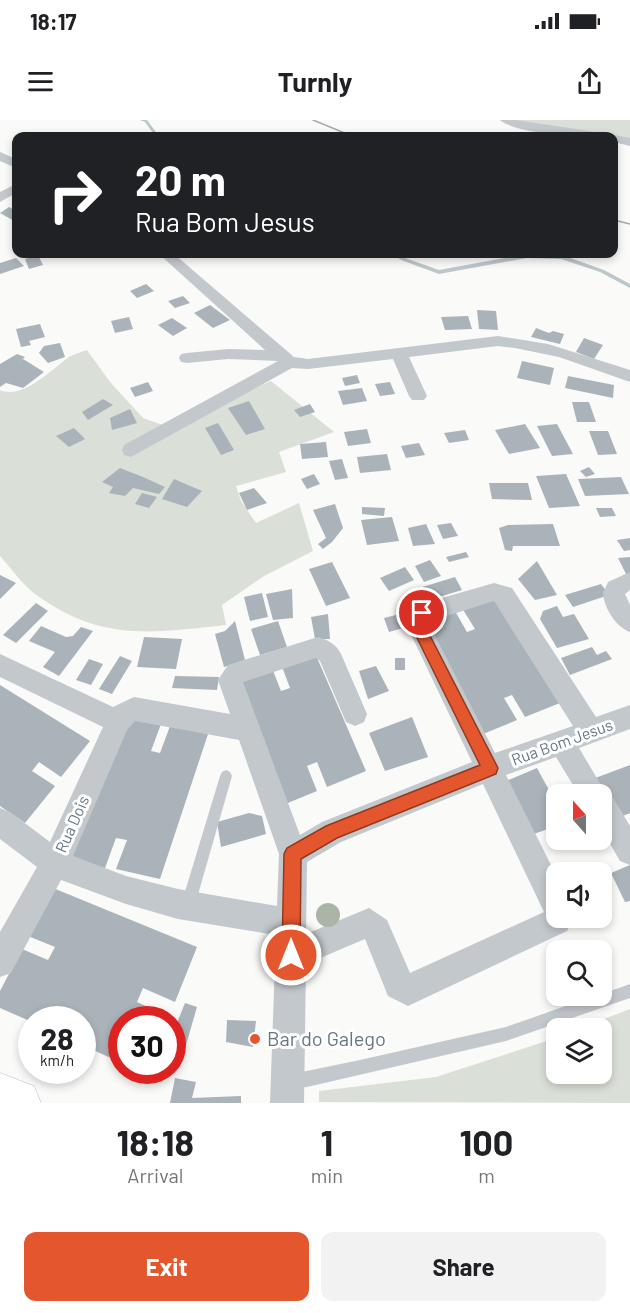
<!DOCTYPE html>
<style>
body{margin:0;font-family:Barlow,sans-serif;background:#f2f2f2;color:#202124;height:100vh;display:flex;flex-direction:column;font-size:22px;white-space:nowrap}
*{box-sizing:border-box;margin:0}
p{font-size:20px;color:#757577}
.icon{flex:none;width:33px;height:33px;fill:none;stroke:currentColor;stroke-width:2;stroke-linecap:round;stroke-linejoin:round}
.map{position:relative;height:983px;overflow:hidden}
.panel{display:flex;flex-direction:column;background:#fff;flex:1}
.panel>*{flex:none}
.guide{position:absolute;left:12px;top:12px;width:606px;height:126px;border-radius:12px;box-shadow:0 3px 9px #0003;background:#202124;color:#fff;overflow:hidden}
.needle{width:39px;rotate:339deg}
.buttons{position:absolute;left:546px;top:664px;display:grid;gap:12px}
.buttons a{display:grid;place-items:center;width:66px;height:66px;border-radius:12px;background:#fff;box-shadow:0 3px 9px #0003;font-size:30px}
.speed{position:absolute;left:18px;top:886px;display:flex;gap:12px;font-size:30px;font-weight:700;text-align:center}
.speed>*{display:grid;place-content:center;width:78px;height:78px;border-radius:50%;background:#fff;box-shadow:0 3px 9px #0003;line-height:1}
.speed small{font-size:15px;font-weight:400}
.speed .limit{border:9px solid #d22;background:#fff;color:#111}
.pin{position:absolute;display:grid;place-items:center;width:51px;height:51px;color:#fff;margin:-26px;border:3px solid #fff;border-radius:50%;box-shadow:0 2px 6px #0007}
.me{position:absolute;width:66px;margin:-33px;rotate:0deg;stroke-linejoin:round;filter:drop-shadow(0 0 4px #0008)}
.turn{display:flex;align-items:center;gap:21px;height:126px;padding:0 24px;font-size:27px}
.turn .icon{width:78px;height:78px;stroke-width:2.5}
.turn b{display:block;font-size:42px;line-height:51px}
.eta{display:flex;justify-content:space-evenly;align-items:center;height:102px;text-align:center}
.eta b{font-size:36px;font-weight:700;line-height:42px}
.cta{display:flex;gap:12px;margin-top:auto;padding:12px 24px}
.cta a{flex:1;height:69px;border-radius:12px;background:#e4572e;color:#fff;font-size:24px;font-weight:700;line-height:69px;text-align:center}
.cta a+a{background:#f2f2f2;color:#202124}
.status{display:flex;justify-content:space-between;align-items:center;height:42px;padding:0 30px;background:#fff;direction:ltr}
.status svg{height:16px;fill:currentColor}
header{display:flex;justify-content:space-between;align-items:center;height:78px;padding:0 24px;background:#fff;font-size:27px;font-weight:700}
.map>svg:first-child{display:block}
.green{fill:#dadfd7}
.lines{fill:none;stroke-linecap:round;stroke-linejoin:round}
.stream{fill:#bbc7cb;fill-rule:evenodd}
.building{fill:#aab3b9}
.secondary-casing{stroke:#b3babf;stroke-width:1}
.service{fill:#c3c8cc;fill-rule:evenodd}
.minor{fill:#c3c8cc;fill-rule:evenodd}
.secondary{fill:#fff;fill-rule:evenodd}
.tram{stroke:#a2aab0;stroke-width:1.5}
.tree{fill:#aab4a7}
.route{fill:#e4572e;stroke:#94391e;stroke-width:1.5}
.poi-dot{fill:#e4572e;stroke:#fff;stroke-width:2}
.labels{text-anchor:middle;stroke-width:6;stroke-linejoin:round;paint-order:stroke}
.street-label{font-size:16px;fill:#657683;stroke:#fff}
.near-poi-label{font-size:20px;fill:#657683;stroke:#fff;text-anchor:start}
</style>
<div class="status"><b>18:17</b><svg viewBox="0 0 49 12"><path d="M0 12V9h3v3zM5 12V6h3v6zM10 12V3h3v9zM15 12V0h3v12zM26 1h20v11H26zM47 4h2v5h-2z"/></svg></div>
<header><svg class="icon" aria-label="menu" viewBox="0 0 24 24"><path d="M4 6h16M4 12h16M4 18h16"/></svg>Turnly<svg class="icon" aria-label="share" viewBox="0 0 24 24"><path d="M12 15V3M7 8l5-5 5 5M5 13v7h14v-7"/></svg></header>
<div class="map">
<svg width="630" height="983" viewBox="0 0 630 983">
<rect width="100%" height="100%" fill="#fafaf8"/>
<g class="green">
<path d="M513,0H630V19Z"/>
<path d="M87,230L110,262L143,298L174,309L222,282L271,261L334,312L279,332L286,352L236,366L241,381L256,403L299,383L313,431L264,456L222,485L226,505C150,513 101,522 35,474C22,464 11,448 0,436V270C23,280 52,249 69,237C74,234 81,232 87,230Z"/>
<path d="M630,889V983L319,982V971L436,957L556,918V954H602V909H578Z"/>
</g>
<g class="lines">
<g class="stream">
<path d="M140,0H147L159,16H155L145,2Z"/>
<path d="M393,134H399L405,138L439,150L527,134L562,135L604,150L630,164V168L600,152L561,139L527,138L439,154L401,140Z"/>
</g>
</g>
<g class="building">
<path d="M9,87L16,91V102L0,93Z"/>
<path d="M38,135L43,145L29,149L25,139Z"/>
<path d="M16,138L24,146L0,154V143Z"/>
<path d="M146,164L154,171L137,178L130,171Z"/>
<path d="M183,176L190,183L175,188L168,181Z"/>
<path d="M210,185L230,200L213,208L194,193Z"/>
<path d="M477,190L496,191L498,210L479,209Z"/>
<path d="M468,196L472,209L445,210L441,197Z"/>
<path d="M129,197L133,209L115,213L111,201Z"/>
<path d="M172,198L187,208L173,216L158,205Z"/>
<path d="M40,204L45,217L29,221L31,225L21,227L16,209Z"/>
<path d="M536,208L549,213L553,211L564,214L560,224L531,217Z"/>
<path d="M584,218L603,225L594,239L576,232Z"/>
<path d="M60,223L65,237L48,243L39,233L44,226Z"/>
<path d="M17,234L25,237L18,243L23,239L44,252L23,268L6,263L0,267V244Z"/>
<path d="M522,241L554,248L550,265L517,258Z"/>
<path d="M357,255L360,263L345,266L342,258Z"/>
<path d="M568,256L614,265L613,278L565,268Z"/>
<path d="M148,262L153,271L135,277L130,268Z"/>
<path d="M390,262L395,274L380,276L375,264Z"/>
<path d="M362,268L367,281L343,285L338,271Z"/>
<path d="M103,279L113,285L88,300L82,292Z"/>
<path d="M249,281L265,309L246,315L228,288Z"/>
<path d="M572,282H589L596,302H577Z"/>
<path d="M310,284L315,292L300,297L294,290Z"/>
<path d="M130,289L137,303L112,310L110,298Z"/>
<path d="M218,303L234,330L221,335L205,308Z"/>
<path d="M525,304L540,328L509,334L495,310Z"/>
<path d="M557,304L573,334L552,336L537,306Z"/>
<path d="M74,308L85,319L69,327L56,316Z"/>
<path d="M367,309L371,323L348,326L344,312Z"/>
<path d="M465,310L469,320L449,323L444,313Z"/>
<path d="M589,311H608L617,334L598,335Z"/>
<path d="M326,322L328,337L302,339L300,324Z"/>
<path d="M419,323L425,335L406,338L401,326Z"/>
<path d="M387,334L391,350L360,353L357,337Z"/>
<path d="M342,339L348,358L335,360L329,341Z"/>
<path d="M589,347L595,354L586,357L580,351Z"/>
<path d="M120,348L143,357L165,367L159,374L133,368L125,376L109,373L113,367L102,362Z"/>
<path d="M314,354L320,364L307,369L301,359Z"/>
<path d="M566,354L580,386L549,388L536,356Z"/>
<path d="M621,357L629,374L585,376L578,359Z"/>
<path d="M174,359L202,371L187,387L162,379Z"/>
<path d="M489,363H528L532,380L492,379Z"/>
<path d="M254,368L267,383L247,390L239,373Z"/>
<path d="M142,373L157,377L149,388L135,384Z"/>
<path d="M335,384L343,408L332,422L323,429L318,424L326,418L313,390Z"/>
<path d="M362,387L385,388L384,396L362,394Z"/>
<path d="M596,388H612L616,396L600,397Z"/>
<path d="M392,397L399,421L367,425L361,400Z"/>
<path d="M451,403L458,416L443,419L437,405Z"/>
<path d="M426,404L435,424L413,426L408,408Z"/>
<path d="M553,404L560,426H513L512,431L505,430L499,408L508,405Z"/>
<path d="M630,418V430L624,431L617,420Z"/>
<path d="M466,432L469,437L449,442L446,437Z"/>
<path d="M630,437V456H627L618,438Z"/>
<path d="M430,440L441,456L424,462L415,446Z"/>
<path d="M537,441L557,475L535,480L518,459Z"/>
<path d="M332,442L350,478L326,486L309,449Z"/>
<path d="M405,447L414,460L389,471L380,458Z"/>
<path d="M0,455L16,463L0,479Z"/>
<path d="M455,457L462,470L426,481L419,468Z"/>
<path d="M601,464L609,475L573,487L565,475Z"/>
<path d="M292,469L293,498L273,500L266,474Z"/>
<path d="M262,473L268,497L250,501L244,477Z"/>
<path d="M493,477L560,583L525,597L512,575L504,578L517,600L483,614L422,502L455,491L467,512L475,509L462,488Z"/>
<path d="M36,483L48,491L16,523L3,515Z"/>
<path d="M557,486L563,497L574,494L589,519L557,528L540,499L543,491Z"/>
<path d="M408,492L417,504L389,512L384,498Z"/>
<path d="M328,494L330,519H315L311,497Z"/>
<path d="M235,501L245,540L224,547L215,514L225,511Z"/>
<path d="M278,501L287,527L260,535L251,509Z"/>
<path d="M41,506L66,517L73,516L81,507L93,511L59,556L43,547L55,532L29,521Z"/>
<path d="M144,517L182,519L176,549L137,547Z"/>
<path d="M592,527L597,535L606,531L612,539L570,555L561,538Z"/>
<path d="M315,533L366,651L327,667L317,642L307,646L317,671L278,687L235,561L272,548L281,571L290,568L281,544Z"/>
<path d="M120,536L132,541L112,574L99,569Z"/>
<rect x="395" y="538" width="10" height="12"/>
<path d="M89,539L103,544L91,565L76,560Z"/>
<path d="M376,546L389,571L368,579L359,551Z"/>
<path d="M175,556L219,557L217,570L172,568Z"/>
<path d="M0,565L90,621L61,657L39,642L32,651L55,666L25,703L0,686Z"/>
<path d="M122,596L161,604L151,631L160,633L170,606L208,614L160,759L116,749L127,720L116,718L105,748L64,738Z"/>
<path d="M412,597L428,637L385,651L369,613Z"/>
<path d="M630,645V693L613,700L602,680V675H599L590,660Z"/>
<path d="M537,648L556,683V706L534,714L506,661Z"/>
<path d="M249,693L262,696L266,714L221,727L217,702Z"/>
<path d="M630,745V781L625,782L611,753Z"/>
<path d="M53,768L197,827L175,882L143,868L137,882L170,897L169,900H122V943L82,925V900H32V902L0,888V871L22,829L48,840L55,827L28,816Z"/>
<path d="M185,883L197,887L186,925L172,923V915Z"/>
<path d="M227,900L256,901L253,927L226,922Z"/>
<path d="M175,958L196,962L192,978L241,976V983H170Z"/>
</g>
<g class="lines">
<defs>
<path id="secondary" d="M0,953L34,966L41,983H0Z"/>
</defs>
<use href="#secondary" class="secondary-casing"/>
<g class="service">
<path d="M226,650L230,652L232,656L195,785L193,790L188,792L183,790L181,785L220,656L222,652Z"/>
<path d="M630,864V878L506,921L307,967L292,968L287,965L284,960L287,955L360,940L506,907L594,876H602V874Z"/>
</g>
<g class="minor">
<path d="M500,0H516L595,12L601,16C580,18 516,14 500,0Z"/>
<path d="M614,15L630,18V26L614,22V16H610Z"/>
<path d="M0,32L16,39V48L0,41Z"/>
<path d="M16,64V73L0,82V72Z"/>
<path d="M159,134H174L294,237L308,239L498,216L548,224L630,250V262L559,237L515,228L498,226L409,237L427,276L424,280H412L409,276L393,239L308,249L292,248L131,337L124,335L122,330L124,325L278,241L228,239L187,243L181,242L179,238L181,234L187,233L228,229L265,230Z"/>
<path d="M630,452V470L625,474L630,485V512C616,507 604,488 603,473L608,462Z"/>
<path d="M494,463L512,468L596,597L630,585V609L579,628L607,675L612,676L630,706V745L620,741L602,710V675H579L556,637L506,655L556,755V798H574L567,811L408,886L388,876L365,819L306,844L304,983H270L276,815L178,799L126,784L61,760L11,853L0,857V812L37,747L0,719V688L10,692L50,722L103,607L0,557V534L113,587L134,577L230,594L218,560L228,545L318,517C328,520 336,524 341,534L367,594L364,602L355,606L346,602L320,541L316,538L243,562L300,715L322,702L472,642L406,504V499L414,486ZM494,481L573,606L495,633L428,502ZM135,601L239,620L279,734L277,786L178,769L126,756L73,736L127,610ZM483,664L544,792L410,853L387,800L369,788L306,814L307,742L341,722Z"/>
</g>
<use href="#secondary" class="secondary"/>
<g class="tram">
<path d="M313,0L352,16"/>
<path d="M614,100L630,104"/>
</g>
</g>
<circle class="tree" cx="328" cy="795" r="12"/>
<path class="route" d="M422,487L427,489L429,493L424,504L498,648L496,654L337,718L301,739L300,835L298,841L291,844L285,841L282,835L284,734L287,728L326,706L480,645L410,504L412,494Z"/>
<circle class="poi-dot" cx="255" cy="919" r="6"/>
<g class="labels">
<g class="street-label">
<text transform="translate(562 622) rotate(-20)" y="6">Rua Bom Jesus</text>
<text transform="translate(72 704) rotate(-66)" y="6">Rua Dois</text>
</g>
<g class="near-poi-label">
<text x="267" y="926">Bar do Galego</text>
</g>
</g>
</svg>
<div class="buttons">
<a><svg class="needle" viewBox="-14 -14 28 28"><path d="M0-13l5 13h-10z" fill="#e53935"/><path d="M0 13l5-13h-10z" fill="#757577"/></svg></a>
<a><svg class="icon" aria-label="sound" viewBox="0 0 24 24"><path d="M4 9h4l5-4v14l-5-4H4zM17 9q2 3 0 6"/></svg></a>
<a><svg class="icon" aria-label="search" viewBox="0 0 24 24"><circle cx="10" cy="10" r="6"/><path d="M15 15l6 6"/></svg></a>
<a><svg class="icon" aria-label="layers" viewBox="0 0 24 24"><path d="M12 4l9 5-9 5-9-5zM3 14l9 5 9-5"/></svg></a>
</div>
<div class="speed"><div>28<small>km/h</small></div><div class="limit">30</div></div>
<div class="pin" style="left:422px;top:493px;background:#d93025"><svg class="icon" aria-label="arrive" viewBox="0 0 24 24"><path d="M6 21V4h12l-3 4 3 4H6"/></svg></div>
<svg class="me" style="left:291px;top:835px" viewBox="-20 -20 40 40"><circle r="17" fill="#e4572e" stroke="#fff" stroke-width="3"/><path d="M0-11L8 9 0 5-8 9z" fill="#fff"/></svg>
<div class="guide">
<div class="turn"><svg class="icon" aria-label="right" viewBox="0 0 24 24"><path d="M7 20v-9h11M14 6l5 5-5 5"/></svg><div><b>20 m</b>Rua Bom Jesus</div></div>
</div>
</div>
<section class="panel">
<div class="eta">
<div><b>18:18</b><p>Arrival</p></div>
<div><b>1</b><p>min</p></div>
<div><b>100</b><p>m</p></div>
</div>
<div class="cta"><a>Exit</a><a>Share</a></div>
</section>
